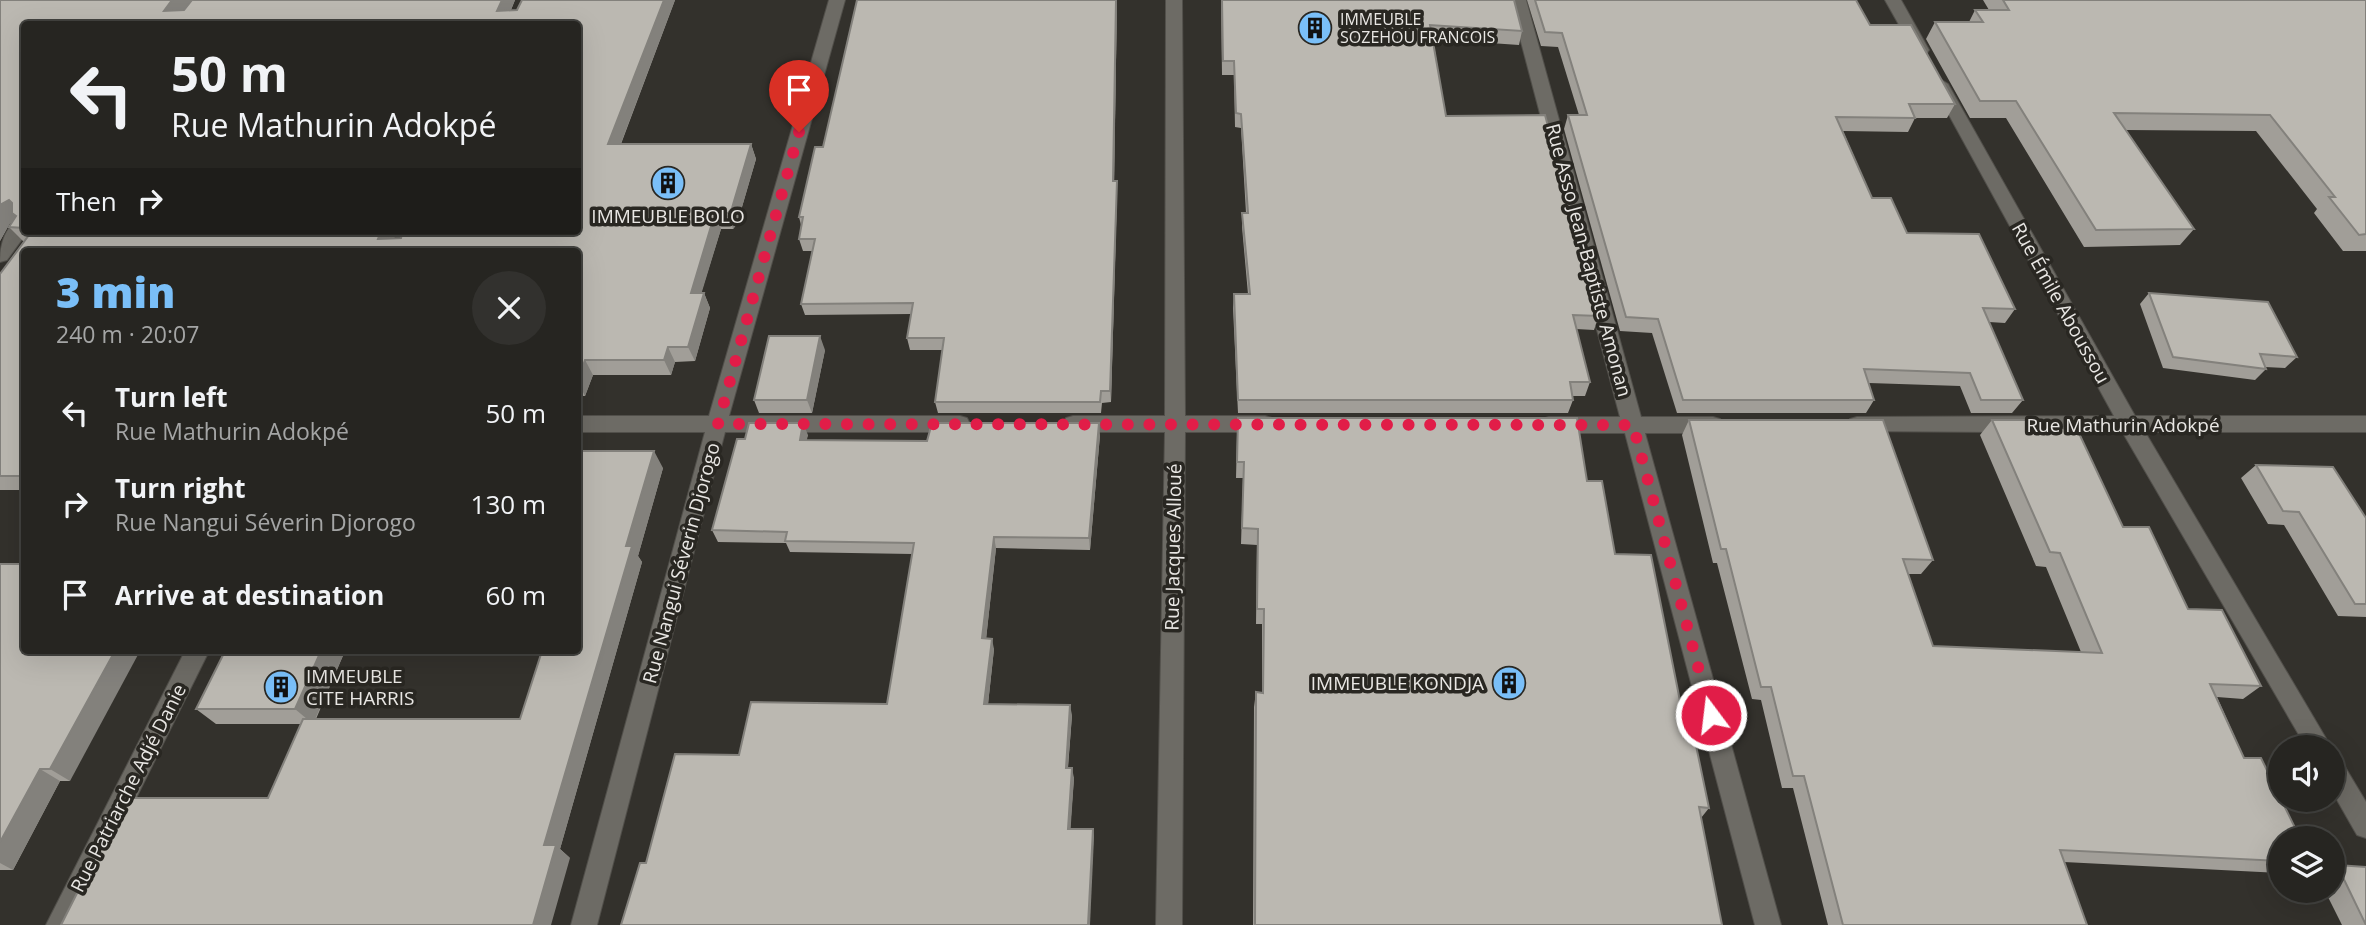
<!DOCTYPE html>
<meta charset="utf-8">
<style>
body{margin:0;font-family:"Open Sans",sans-serif;background:#32312e;color:#f1f3f6;height:100vh;display:flex;flex-direction:column;font-size:26px;white-space:nowrap}
*{box-sizing:border-box;margin:0}
p{font-size:23px;color:#a4a5a5}
.icon{flex:none;width:38px;height:38px;fill:none;stroke:currentColor;stroke-width:2;stroke-linecap:round;stroke-linejoin:round}
.map{position:relative;flex:1;overflow:hidden}
.details{position:absolute;left:21px;top:248px;width:560px;height:406px;display:flex;flex-direction:column;background:#262521;border-radius:7px;box-shadow:0 7px 28px #0002,0 0 0 2px #42423f}
.details>*{flex:none}
.banner{position:absolute;left:21px;top:21px;width:560px;height:214px;border-radius:7px;box-shadow:0 7px 28px #0002,0 0 0 2px #42423f;background:#262521;color:#f1f3f6;overflow:hidden}
.buttons{position:absolute;left:2268px;top:735px;display:grid;gap:14px}
.buttons a{display:grid;place-items:center;width:77px;height:77px;border-radius:50%;background:#262521;box-shadow:0 7px 28px #0002,0 0 0 2px #42423f;font-size:35px}
.pin{position:absolute;display:grid;place-items:center;width:60px;height:60px;color:#fff;margin:-72px -30px;border-radius:50% 50% 50% 0;rotate:-45deg;box-shadow:0 0 7px #0007}
.pin .icon{rotate:45deg}
.me{position:absolute;width:77px;margin:-38px;rotate:345deg;stroke-linejoin:round;filter:drop-shadow(0 0 5px #0008)}
.turn{display:flex;align-items:center;gap:24px;height:147px;padding:0 35px;font-size:32px}
.turn .icon{width:91px;height:91px;stroke-width:2.5}
.turn b{display:block;font-size:49px;line-height:60px}
.then{display:flex;align-items:center;height:66px;padding:0 35px;background:#0003;gap:14px;font-size:26px}
.round{display:grid;place-items:center;flex:none;width:74px;height:74px;border-radius:37px;background:#32312e}
.headline{display:flex;align-items:center;justify-content:space-between;height:119px;padding:0 35px}
h1{font-size:42px;font-weight:800;line-height:52px;color:#7abff8}
ul{padding:0;list-style:none}
li{display:flex;align-items:center;gap:21px;height:91px;padding:0 35px}
li div{flex:1}
li b{display:block;font-size:26px}
li em{font-style:normal}
.map>svg:first-child{display:block}
.lines{fill:none;stroke-linecap:round;stroke-linejoin:round}
.minor-casing{stroke:#514f4a;stroke-width:2}
.minor{fill:#6d6b65;fill-rule:evenodd}
.wall{fill:#a19e98;fill-rule:evenodd}
.shaded-wall{fill:#83817c}
.building{fill:#bbb8b1;stroke:#83817c;stroke-width:2}
.route{stroke:#e11d48;stroke-width:12;stroke-dasharray:0 21.6}
.labels{text-anchor:middle;stroke-width:7;stroke-linejoin:round;paint-order:stroke}
.far-poi-label{font-size:16px;fill:#e9e7e4;stroke:#292722;text-anchor:start}
.poi-label{font-size:19px;fill:#e9e7e4;stroke:#292722}
.street-label{font-size:19px;fill:#e9e7e4;stroke:#292722}
</style>
<div class="map">
<svg width="2366" height="925" viewBox="0 0 2366 925">
<rect width="100%" height="100%" fill="#33312c"/>
<g class="lines">
<defs>
<g id="minor">
<path d="M829,0H845L729,416H960L967,418L970,424L967,430L960,432H725L597,925H571L705,432H578V416H709Z"/>
<path d="M1166,0H1182L1185,416H1265L1272,418L1275,424L1272,430L1265,432H1185L1182,925H1156L1165,432H1073L1066,430L1063,424L1066,418L1073,416H1165Z"/>
<path d="M1510,0H1526L1641,417H1713L1720,419L1723,425L1720,431L1713,433H1645L1781,925H1755L1625,433H1549L1542,431L1539,425L1542,419L1549,417H1620Z"/>
<path d="M1885,0H1901L1929,50L1927,53H1915Z"/>
<path d="M1940,79L1948,84L2135,416H2366V432H2145L2331,747H2306L2123,433L1850,431L1847,425L1850,419L1857,417L2114,416L1932,84Z"/>
<path d="M24,218V231H28L7,260L0,262C0,245 5,223 24,218Z"/>
<path d="M185,651H209L73,925H46Z"/>
<path d="M2333,758L2342,762L2366,802V838L2357,835L2333,793Z"/>
</g>
</defs>
<use href="#minor" class="minor-casing"/>
<use href="#minor" class="minor"/>
</g>
<g class="wall">
<path d="M0,0H515L511,10H517L522,0H675L621,144H751L756,159L737,224L733,229H721L701,293H704L710,308L695,361L675,362L671,375H593L585,396H578V252H24V490H0V274L24,242L9,227L12,222L10,223L0,241ZM24,24L578,231L394,238L397,231H24Z"/>
<path d="M857,0H1117L1114,181H1117V193L1111,402L1102,403L1101,413H938L935,402L943,350H910L907,338L911,314L805,315L801,304L812,251H803L799,239L801,225L799,217L823,147Z"/>
<path d="M1221,0H1514L1522,31L1519,45L1433,39L1446,116L1599,316L1594,330L1576,329L1590,382L1585,396H1572L1573,400L1568,413H1238L1233,308L1234,294H1248L1242,227V213H1246L1241,128L1235,127L1234,75H1222Z"/>
<path d="M1527,0H1856L1870,25L1955,104L1947,118H1915L1908,132L1843,131L1872,198L1907,233L2015,309L2005,323L1989,322L2023,400L2012,413H1971L1960,386L1869,383L1874,400L1866,413H1677L1652,333L1620,331L1564,129L1568,115H1579L1558,47L1541,46Z"/>
<path d="M1983,0H2366V251H2343L2314,213L2317,209L2256,131L2126,130L2194,229L2180,245L2084,247L2006,118H1970L1926,39L1935,22H1969L1975,10H1989Z"/>
<path d="M2149,293L2297,357L2285,368L2265,367L2266,369L2255,380L2163,368L2140,304Z"/>
<path d="M825,350L812,413H759L754,400Z"/>
<path d="M1689,420L1933,560L1921,574H1908L1933,646L2081,652L2046,567L2036,566L1980,435L1992,420L2037,427L2123,527L2188,609L2261,686L2243,699L2217,697L2280,838V873L2064,862L2087,925H1828L1793,788H1782L1761,700L1752,699L1717,563H1713L1682,435Z"/>
<path d="M808,435L806,440L927,441L1100,435L1090,550L996,548L986,639L994,649L988,704L1072,715L1068,768L1074,778L1070,829H1093L1094,838L646,863L739,755L887,704L912,554L790,552L786,543L718,542L712,530L745,439Z"/>
<path d="M1237,435L1587,481L1615,554L1681,706L1709,808L1701,818L1722,925H1253L1254,707L1256,692L1262,693V624H1256L1257,545L1241,544L1243,478H1236Z"/>
<path d="M578,451L663,468L638,556L642,562L560,849L570,858L268,798L301,724H216L196,709L225,651H345L316,719H520L578,651Z"/>
<path d="M2256,465L2366,518V617L2338,616L2284,525L2268,524L2241,478Z"/>
<path d="M0,564L70,781H60L13,870H0Z"/>
<path d="M2337,865L2366,925H2342L2325,891H2333V867Z"/>
</g>
<g class="shaded-wall">
<path d="M172,0H194L176,24L164,11Z"/>
<path d="M502,0H515L505,24L497,11Z"/>
<path d="M664,0H675L615,159L608,144Z"/>
<path d="M1116,0H1117L1114,193L1113,181Z"/>
<path d="M751,144L756,159L737,224L733,229L728,213Z"/>
<path d="M1117,181V193L1111,402L1110,391Z"/>
<path d="M9,200L23,216L12,213L18,219L10,223L0,241V205Z"/>
<path d="M715,213L721,229L697,308L691,293Z"/>
<path d="M381,231H397L389,252L378,239Z"/>
<path d="M704,293L710,308L695,361L688,347Z"/>
<path d="M820,336L825,350L812,413L807,400Z"/>
<path d="M668,347L675,362L671,375L664,360Z"/>
<path d="M585,360L593,375L585,396L578,382Z"/>
<path d="M803,423L808,435L804,452L800,440Z"/>
<path d="M1099,423L1100,435L1090,550L1089,538Z"/>
<path d="M654,451L663,468L638,556L642,562L560,849L570,858L551,925H533L544,845L626,546Z"/>
<path d="M994,537L996,548L985,649L982,638Z"/>
<path d="M992,639L994,649L987,714L984,704Z"/>
<path d="M115,651H140L70,781L50,769Z"/>
<path d="M321,651H345L313,724L295,709Z"/>
<path d="M1070,705L1072,715L1067,778L1066,768Z"/>
<path d="M1072,768L1074,778L1070,838L1068,829Z"/>
<path d="M40,769L60,781L13,870L0,863V842Z"/>
<path d="M1093,829L1094,838L1090,925H1088Z"/>
</g>
<g class="building">
<path d="M0,0H172L164,11L184,10L192,0H502L497,11L517,10L522,0H664L608,144H751L732,208L728,213H715L691,293H704L688,347H668L664,360H585L578,381V252H24V476H0V274L32,231H381L378,239L401,238L403,231H578V24H24V228L9,227L16,216L12,213V203L9,200L0,205Z"/>
<path d="M857,0H1116L1113,181H1117L1110,391H1101L1100,402H935L944,338H907L913,303L801,304L815,239H799L803,217H799L815,147H823Z"/>
<path d="M1222,0H1514L1522,31L1430,25L1446,116L1545,115L1599,316L1573,315L1590,382H1570L1573,400H1238L1234,294H1250L1242,213H1248L1241,114L1236,113L1234,61H1223Z"/>
<path d="M1535,0H1856L1870,25H1911L1955,104H1909L1915,118L1836,117L1872,198H1891L1907,233L1979,234L2015,309L1983,308L2023,400H1981L1970,373L1864,369L1874,400H1683L1658,319L1626,317L1568,115H1587L1562,33L1545,32Z"/>
<path d="M2003,0H2366V234L2359,235L2329,197H2335L2270,115L2114,113L2194,229L2096,230L2016,101H1980L1935,22H1983L1975,10H2009Z"/>
<path d="M2149,293L2268,302L2297,357L2260,354L2266,369L2173,357Z"/>
<path d="M769,336H820L807,400H754Z"/>
<path d="M1238,418H1577L1587,481H1602L1615,554L1651,555L1681,706L1688,707L1709,808L1699,807L1722,925H1255L1256,692L1263,693L1264,609H1257L1258,529L1242,528L1244,462H1237Z"/>
<path d="M1689,420H1883L1933,560L1903,559L1933,646L2102,653L2060,553L2050,552L1992,420H2034L2037,427L2077,429L2123,527H2149L2188,609L2222,610L2261,686L2210,684L2244,758H2261L2300,838H2280V861L2060,850L2087,925H1843L1804,776H1793L1771,687H1761L1726,549H1721Z"/>
<path d="M749,423H803L800,440L927,441L932,423H1099L1089,538L994,537L982,638L992,639L984,704L1070,705L1066,768H1072L1068,829H1093L1088,925H621L640,863H646L675,754L739,755L751,702L887,704L914,543L785,541L787,532L712,530L737,439H745Z"/>
<path d="M578,451H654L626,546H632L544,845H556L533,925H61L125,798H268L303,719H520L542,651H578V542L579,536H578Z"/>
<path d="M2256,465L2333,467L2366,518V604H2355L2299,512L2283,511Z"/>
<path d="M0,564H24V651H115L50,769H40L0,842Z"/>
<path d="M225,651H321L295,709H196Z"/>
<path d="M2337,865L2366,867V925Z"/>
</g>
<g class="lines">
<path class="route" d="M799,132L718,424L1633,425L1711,715"/>
</g>
<defs>
<symbol id="building-disc" viewBox="-11 -11 22 22"><circle r="9.5" fill="#7abff8" stroke="#292722"/><path d="M-4-6H4V6H1V3H-1V6H-4ZM-2.5-4.3h1.7v1.8h-1.7ZM.8-4.3h1.7v1.8H.8ZM-2.5-1h1.7V.8h-1.7ZM.8-1h1.7V.8H.8Z" fill="#111"/></symbol>
</defs>
<g fill-rule="evenodd">
<use href="#building-disc" x="1296" y="9" width="38" height="38"/>
<use href="#building-disc" x="649" y="164" width="38" height="38"/>
<use href="#building-disc" x="1490" y="664" width="38" height="38"/>
<use href="#building-disc" x="262" y="668" width="38" height="38"/>
</g>
<g class="labels">
<g class="far-poi-label">
<text x="1340" y="25">IMMEUBLE<tspan x="1340" dy="18">SOZEHOU FRANCOIS</tspan></text>
</g>
<g class="poi-label">
<text x="668" y="223">IMMEUBLE BOLO</text>
<text x="306" y="683" text-anchor="start">IMMEUBLE<tspan x="306" dy="22">CITE HARRIS</tspan></text>
<text x="1484" y="690" text-anchor="end">IMMEUBLE KONDJA</text>
</g>
<g class="street-label">
<text transform="translate(1589 260) rotate(75)" y="7">Rue Asso Jean-Baptiste Amonan</text>
<text transform="translate(2061 303) rotate(61)" y="7">Rue Émile Aboussou</text>
<text x="2123" y="432">Rue Mathurin Adokpé</text>
<text transform="translate(1173 547) rotate(-89)" y="7">Rue Jacques Alloué</text>
<text transform="translate(681 563) rotate(-75)" y="7">Rue Nangui Séverin Djorogo</text>
<text transform="translate(128 788) rotate(-63)" y="7">Rue Patriarche Adjé Danie</text>
</g>
</g>
</svg>
<div class="buttons">
<a><svg class="icon" aria-label="sound" viewBox="0 0 24 24"><path d="M4 9h4l5-4v14l-5-4H4zM17 9q2 3 0 6"/></svg></a>
<a><svg class="icon" aria-label="layers" viewBox="0 0 24 24"><path d="M12 4l9 5-9 5-9-5zM3 14l9 5 9-5"/></svg></a>
</div>
<div class="pin" style="left:799px;top:132px;background:#d93025"><svg class="icon" aria-label="arrive" viewBox="0 0 24 24"><path d="M6 21V4h12l-3 4 3 4H6"/></svg></div>
<svg class="me" style="left:1711px;top:715px" viewBox="-20 -20 40 40"><circle r="17" fill="#e11d48" stroke="#fff" stroke-width="3"/><path d="M0-11L8 9 0 5-8 9z" fill="#fff"/></svg>
<div class="banner">
<div class="turn"><svg class="icon" aria-label="left" viewBox="0 0 24 24"><path d="M17 20v-9H6M10 6l-5 5 5 5"/></svg><div><b>50 m</b>Rue Mathurin Adokpé</div></div>
<div class="then">Then<svg class="icon" aria-label="right" viewBox="0 0 24 24"><path d="M7 20v-9h11M14 6l5 5-5 5"/></svg></div>
</div>
<section class="details">
<div class="headline"><div><h1>3 min</h1><p>240 m · 20:07</p></div><a class="round"><svg class="icon" aria-label="close" viewBox="0 0 24 24"><path d="M6 6l12 12M18 6L6 18"/></svg></a></div>
<ul>
<li><svg class="icon" aria-label="left" viewBox="0 0 24 24"><path d="M17 20v-9H6M10 6l-5 5 5 5"/></svg><div><b>Turn left</b><p>Rue Mathurin Adokpé</p></div><em>50 m</em></li>
<li><svg class="icon" aria-label="right" viewBox="0 0 24 24"><path d="M7 20v-9h11M14 6l5 5-5 5"/></svg><div><b>Turn right</b><p>Rue Nangui Séverin Djorogo</p></div><em>130 m</em></li>
<li><svg class="icon" aria-label="arrive" viewBox="0 0 24 24"><path d="M6 21V4h12l-3 4 3 4H6"/></svg><div><b>Arrive at destination</b></div><em>60 m</em></li>
</ul>
</section>
</div>
